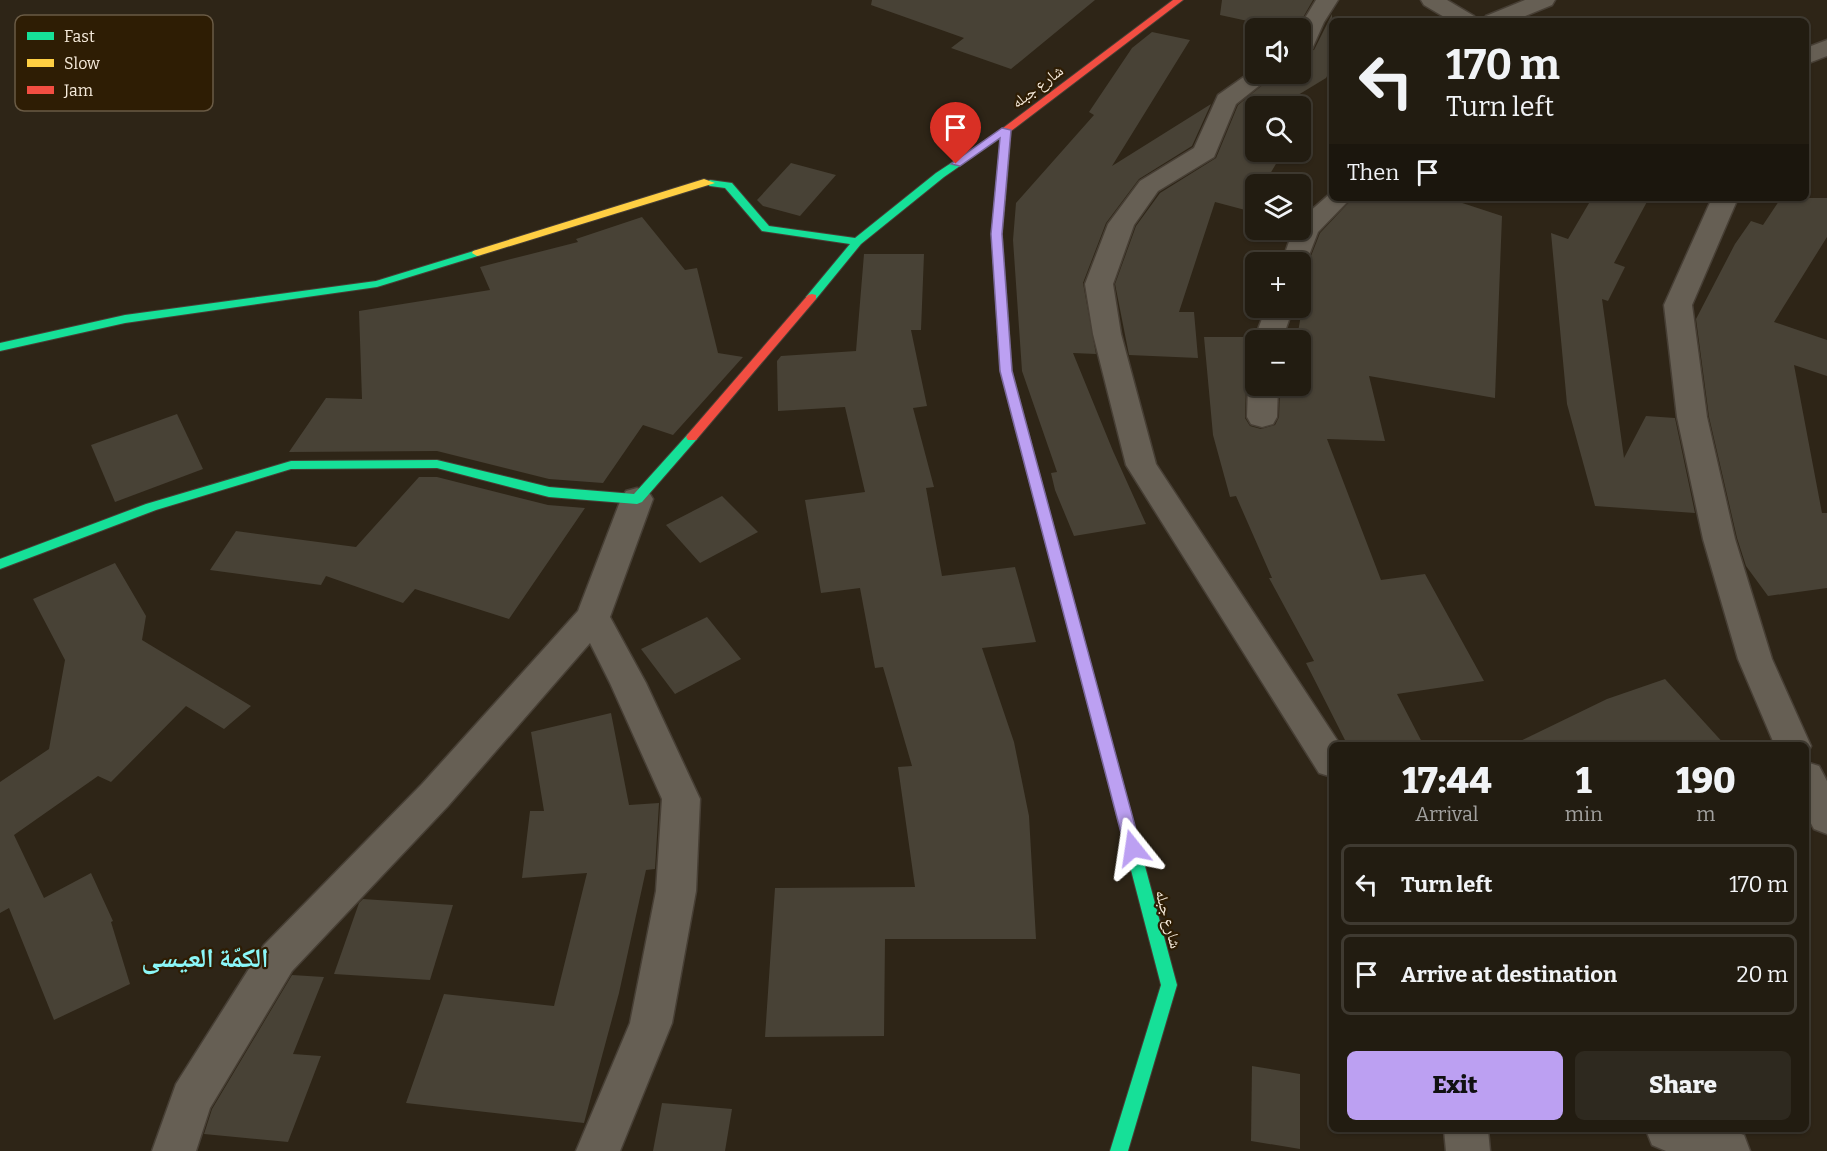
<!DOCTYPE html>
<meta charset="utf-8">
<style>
body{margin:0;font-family:Bitter,"Noto Naskh Arabic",serif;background:#2e291f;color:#f1f3f6;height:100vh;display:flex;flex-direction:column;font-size:22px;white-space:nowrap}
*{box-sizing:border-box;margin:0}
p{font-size:20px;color:#a2a19f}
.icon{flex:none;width:33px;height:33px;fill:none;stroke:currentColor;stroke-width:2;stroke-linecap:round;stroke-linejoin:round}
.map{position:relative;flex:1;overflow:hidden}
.side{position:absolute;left:1329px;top:742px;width:480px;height:390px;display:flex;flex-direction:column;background:#221c11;border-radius:9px;box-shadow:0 2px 4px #0004,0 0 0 2px #3f3a31}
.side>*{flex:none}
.top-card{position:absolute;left:1329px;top:18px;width:480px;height:183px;border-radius:9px;box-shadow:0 2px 4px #0004,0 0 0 2px #3f3a31;background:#221c11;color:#f1f3f6;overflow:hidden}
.buttons{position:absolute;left:1245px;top:18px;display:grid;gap:12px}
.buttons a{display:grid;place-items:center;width:66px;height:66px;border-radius:9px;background:#221c11;box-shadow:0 2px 4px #0004,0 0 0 2px #3f3a31;font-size:30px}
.pin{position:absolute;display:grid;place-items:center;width:51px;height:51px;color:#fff;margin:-62px -26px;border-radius:50% 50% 50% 0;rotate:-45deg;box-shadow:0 0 6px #0007}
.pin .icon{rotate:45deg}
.me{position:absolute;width:66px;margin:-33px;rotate:345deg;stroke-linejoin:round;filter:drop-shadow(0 0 4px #0008)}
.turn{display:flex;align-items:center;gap:21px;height:126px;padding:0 18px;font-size:27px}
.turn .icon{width:78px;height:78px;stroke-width:2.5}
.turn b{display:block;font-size:42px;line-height:51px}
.then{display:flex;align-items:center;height:57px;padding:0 18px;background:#0003;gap:12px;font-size:22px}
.eta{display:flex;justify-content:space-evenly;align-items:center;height:102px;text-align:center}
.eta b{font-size:36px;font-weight:800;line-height:42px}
.action{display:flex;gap:12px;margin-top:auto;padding:12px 18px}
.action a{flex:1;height:69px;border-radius:9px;background:#bca0f2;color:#111;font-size:24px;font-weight:800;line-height:69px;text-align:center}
.action a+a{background:#2e291f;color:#f1f3f6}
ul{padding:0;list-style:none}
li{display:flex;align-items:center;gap:18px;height:81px;margin:0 12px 9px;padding:0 6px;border:3px solid #3f3a31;border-radius:9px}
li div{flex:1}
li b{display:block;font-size:22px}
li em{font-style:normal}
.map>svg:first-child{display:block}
.building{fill:#484236}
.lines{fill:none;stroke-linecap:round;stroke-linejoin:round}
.street-casing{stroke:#473f35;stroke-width:3}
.fast-casing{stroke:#473f35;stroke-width:2}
.slow-casing{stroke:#473f35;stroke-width:2}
.jam-casing{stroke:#473f35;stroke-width:2}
.street{fill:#665f54;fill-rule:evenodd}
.fast{fill:#16e098;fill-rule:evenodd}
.slow{fill:#ffcf43;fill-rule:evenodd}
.jam{fill:#f24e42;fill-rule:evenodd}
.route{fill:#bca0f2;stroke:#7a689d;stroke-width:1.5}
.labels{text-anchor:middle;stroke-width:4.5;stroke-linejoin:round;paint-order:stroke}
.street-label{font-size:16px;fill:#f7ecdd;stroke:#2e1d04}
.near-district-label{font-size:27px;font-weight:bold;fill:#8bf7f8;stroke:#2e1d04}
.key{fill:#2e1d04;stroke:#6a5b45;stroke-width:1.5}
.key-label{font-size:16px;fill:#f7ecdd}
</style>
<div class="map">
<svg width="1827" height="1151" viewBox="0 0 1827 1151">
<rect width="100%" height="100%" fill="#2e2517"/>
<g class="building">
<path d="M872,0H1095L1011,69L951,48L964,38L871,5Z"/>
<path d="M1222,0H1313L1297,28H1280L1220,15Z"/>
<path d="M1332,14V67L1326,78L1280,106H1256V152H1283L1264,184H1256V199L1249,211L1215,202L1179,312H1194L1198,358L1129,355L1115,284L1136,226L1160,193L1216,158L1238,105L1276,74H1300V52L1314,50Z"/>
<path d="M1152,32L1190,40L1112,166L1211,104L1192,146L1139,179L1106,223L1083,283L1096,354L1073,353L1113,451L1146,524L1074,536L1055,490L1051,473L1057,472L1022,371L1013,240L1016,203L1094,115L1089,112L1132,48Z"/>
<path d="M791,163L836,175L800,216L763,206L757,200Z"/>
<path d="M1353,198H1447L1502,216L1495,398L1369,376L1385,441L1327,439L1381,580L1425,574L1484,681L1397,694L1424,746H1348L1306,663L1314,661L1269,578H1272L1236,496L1230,497L1213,435L1204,337H1253L1252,341L1256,345V376L1246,386L1245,418L1250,426L1261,429L1275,425L1279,417L1280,386H1300V340H1284L1285,338H1297L1311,256L1320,233Z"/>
<path d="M1592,198H1649L1614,263L1625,267L1608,301L1602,299L1624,458L1646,416L1675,418L1695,513L1595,506L1567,404L1551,233L1568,239Z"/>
<path d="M1781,198H1827V237L1774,322L1827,340V376L1794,365L1822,513H1827V588L1768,596L1746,566L1737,538L1709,417L1696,319L1735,244L1751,221L1763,225Z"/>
<path d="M642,217L685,270L697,268L718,353L743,357L673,435L643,425L603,483L549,479L437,451L289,452L326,398L362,399L359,311L490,290L480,267L578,242L576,239Z"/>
<path d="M864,254H924L921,330H911L927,406L913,408L934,487L926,488L942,576L1015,567L1036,642L982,648L1014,742L1029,816L1036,939H885L884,1036L765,1037L775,888L915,887L898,767L912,766L883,667L875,668L860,588L821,593L805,500L865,492L845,407L778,411L777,361L781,356L856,351Z"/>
<path d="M177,414L203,469L115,502L91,445Z"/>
<path d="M419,477H437L548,505L585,508L509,619L415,589L403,603L326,576L321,585L210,570L236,531L356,547Z"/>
<path d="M722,496L758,532L700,563L666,525Z"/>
<path d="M115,563L146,616L142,640L251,706L224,729L186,706L111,782L98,776L14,835L44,898L91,873L113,921L111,922L130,984L54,1020L9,908L0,913V782L49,749L65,660L33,599Z"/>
<path d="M707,617L741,659L675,694L641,649Z"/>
<path d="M1665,679L1726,746H1510L1607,699Z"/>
<path d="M611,713L629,805L659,803L655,869L646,870L619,993L584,1123L406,1103L444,994L554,1006L587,873L522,878L530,811H544L531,732Z"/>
<path d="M363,899L453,905L430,980L334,974L359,903Z"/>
<path d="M292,975L324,977L293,1054L321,1056L288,1142L204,1134L212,1109Z"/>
<path d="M1252,1066L1300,1074V1149L1251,1141Z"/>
<path d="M662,1103L732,1109L725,1151H653Z"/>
</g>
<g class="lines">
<defs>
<g id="street">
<path d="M1316,0H1338L1324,22L1312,49L1300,50L1299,28Z"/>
<path d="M1421,0H1447L1474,16L1477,21H1451L1424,5Z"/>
<path d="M1525,0H1555L1552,5L1513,21H1483L1486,16Z"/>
<path d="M1827,40V56L1806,64V48Z"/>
<path d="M1255,69L1256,74H1274L1236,104L1214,157L1158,191L1134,225L1113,284L1121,334L1156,464L1341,746H1332V777L1319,773L1126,465L1093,334L1085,284L1108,224L1140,181L1194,148L1218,95Z"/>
<path d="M1332,192V198H1351L1318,232L1304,268L1300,269V262H1282L1293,230H1300V220Z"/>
<path d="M1712,198H1738L1692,305L1707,417L1735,539L1772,659L1811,746L1806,756V746H1775L1738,659L1703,539L1677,417L1664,305Z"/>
<path d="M1266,308H1293L1282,340H1256V343L1254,340Z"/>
<path d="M1256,378V386H1278L1277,417L1273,424L1262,427L1251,424L1247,417L1248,386Z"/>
<path d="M637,488L648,491L653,499L610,617L646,683L700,799L696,891L672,1023L620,1151H576L630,1023L656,891L662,799L610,683L590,643L448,806L292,971L210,1108L196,1151H152L176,1084L264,945L422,784L578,611L621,499L626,491Z"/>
<path d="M1806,762L1819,766L1827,781V834L1814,829L1806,814Z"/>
<path d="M1444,1130H1488L1490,1151H1446Z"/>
<path d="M1646,1130H1730L1744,1135L1750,1151H1666L1652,1145Z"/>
</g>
<g id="fast">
<path d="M1006,127L1009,128V132L944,177L861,244L816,299L812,300L806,297L850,244L762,231L725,188L710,186L705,183L710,180L732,183L769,226L855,238L936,173Z"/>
<path d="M477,250L481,251V255L377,287L125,323L0,351V343L125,315L376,281Z"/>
<path d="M692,433L698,437L696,440L642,502L637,504L549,497L437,468L291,469L156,510L0,569V559L146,504L291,461L437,460L549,487L634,494L688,434Z"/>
<path d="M1043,505L1049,510L1177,985L1128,1151H1110L1161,985L1037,510Z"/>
</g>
<g id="slow">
<path d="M704,179L715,183L481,255L477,256L472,253L473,251Z"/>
<path d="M1001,188L1006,191L1002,234L1012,371L1049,510L1043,515L1037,510L1000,371L992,234L996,191Z"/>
</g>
<g id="jam">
<path d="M1173,0H1183L1011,131L1006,191L1001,194L997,193L1003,128Z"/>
<path d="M812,294L816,295V299L696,440H688L686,437L688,434L808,295Z"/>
</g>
</defs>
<use href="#street" class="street-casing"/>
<use href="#fast" class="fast-casing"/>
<use href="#slow" class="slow-casing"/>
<use href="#jam" class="jam-casing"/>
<use href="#street" class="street"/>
<use href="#fast" class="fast"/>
<use href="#slow" class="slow"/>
<use href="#jam" class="jam"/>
</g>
<path class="route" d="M1002,128L1011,130L1002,234L1012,371L1141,848L1139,853L1133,855L1127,853L1125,848L1000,371L991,234L1000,138L960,166L951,164Z"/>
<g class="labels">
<g class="street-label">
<text transform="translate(1037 86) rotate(-37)" y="6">شارع جبله</text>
<text transform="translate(1169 919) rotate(75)" y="6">شارع جبله</text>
</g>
<g class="near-district-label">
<text x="205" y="967">الكمّة العيسى</text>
</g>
</g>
<rect x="15" y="15" width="198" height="96" rx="9" class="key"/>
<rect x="27" y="32" width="27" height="8" fill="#16e098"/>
<rect x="27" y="59" width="27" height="8" fill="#ffcf43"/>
<rect x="27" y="86" width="27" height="8" fill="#f24e42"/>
<g class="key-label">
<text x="64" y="42">Fast</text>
<text x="64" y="69">Slow</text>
<text x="64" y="96">Jam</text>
</g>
</svg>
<div class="buttons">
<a><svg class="icon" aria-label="sound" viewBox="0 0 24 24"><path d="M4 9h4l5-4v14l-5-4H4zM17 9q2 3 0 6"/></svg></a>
<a><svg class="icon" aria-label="search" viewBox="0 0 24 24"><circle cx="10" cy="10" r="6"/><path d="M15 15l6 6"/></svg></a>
<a><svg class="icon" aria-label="layers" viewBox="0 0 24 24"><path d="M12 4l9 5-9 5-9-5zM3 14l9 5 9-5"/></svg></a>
<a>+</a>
<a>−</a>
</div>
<div class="pin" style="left:956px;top:164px;background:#d93025"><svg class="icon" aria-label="arrive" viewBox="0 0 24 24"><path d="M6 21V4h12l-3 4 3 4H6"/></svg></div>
<svg class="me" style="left:1133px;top:848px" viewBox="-20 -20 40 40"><path d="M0-17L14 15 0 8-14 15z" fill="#bca0f2" stroke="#fff" stroke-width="4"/></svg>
<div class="top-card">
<div class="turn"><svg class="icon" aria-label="left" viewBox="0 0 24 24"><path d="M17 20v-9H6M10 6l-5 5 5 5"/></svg><div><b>170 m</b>Turn left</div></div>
<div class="then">Then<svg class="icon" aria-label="arrive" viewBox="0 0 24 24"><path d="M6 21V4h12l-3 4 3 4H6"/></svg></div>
</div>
<section class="side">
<div class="eta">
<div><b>17:44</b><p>Arrival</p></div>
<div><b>1</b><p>min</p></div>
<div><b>190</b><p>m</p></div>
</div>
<ul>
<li><svg class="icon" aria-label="left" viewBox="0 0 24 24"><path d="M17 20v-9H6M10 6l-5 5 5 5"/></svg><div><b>Turn left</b></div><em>170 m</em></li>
<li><svg class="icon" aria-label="arrive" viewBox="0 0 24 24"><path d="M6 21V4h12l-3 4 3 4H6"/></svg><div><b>Arrive at destination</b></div><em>20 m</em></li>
</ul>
<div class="action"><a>Exit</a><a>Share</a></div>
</section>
</div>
